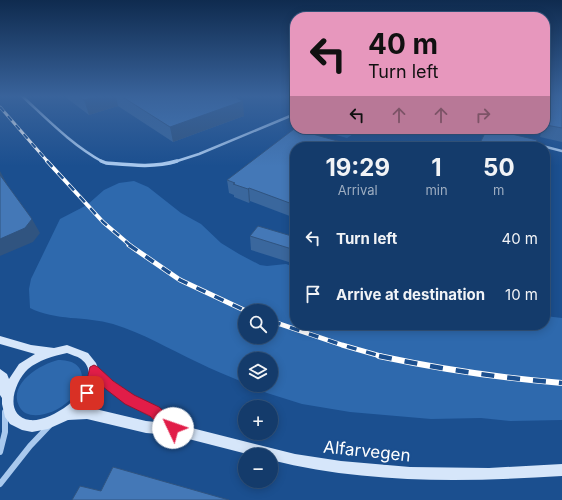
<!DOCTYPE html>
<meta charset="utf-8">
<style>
body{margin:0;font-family:Inter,sans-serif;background:#214673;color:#f1f3f6;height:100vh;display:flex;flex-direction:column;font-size:15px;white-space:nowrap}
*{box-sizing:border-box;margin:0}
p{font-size:13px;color:#9dadc1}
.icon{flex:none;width:22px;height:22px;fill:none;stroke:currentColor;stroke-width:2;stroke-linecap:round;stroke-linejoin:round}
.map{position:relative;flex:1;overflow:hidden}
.sheet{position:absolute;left:290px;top:142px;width:260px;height:188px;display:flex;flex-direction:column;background:#143b6b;border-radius:16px;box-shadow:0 2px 10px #0003,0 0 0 1px #33557e}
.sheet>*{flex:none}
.banner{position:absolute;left:290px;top:12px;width:260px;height:122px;border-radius:16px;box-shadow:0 2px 10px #0003,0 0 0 1px #33557e;background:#e797bd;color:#111;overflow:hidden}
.fabs{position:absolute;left:238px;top:304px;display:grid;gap:8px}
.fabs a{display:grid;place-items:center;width:40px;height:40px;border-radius:50%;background:#143b6b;box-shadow:0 2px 10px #0003,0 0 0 1px #33557e;font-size:20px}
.pin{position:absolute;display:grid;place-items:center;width:34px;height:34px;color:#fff;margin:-17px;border-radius:8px;box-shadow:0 2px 6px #0006}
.me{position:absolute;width:44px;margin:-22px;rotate:312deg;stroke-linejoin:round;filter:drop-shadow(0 0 3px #0008)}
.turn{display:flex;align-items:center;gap:14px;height:84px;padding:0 12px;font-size:18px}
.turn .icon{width:52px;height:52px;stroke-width:2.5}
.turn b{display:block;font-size:28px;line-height:34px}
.lanes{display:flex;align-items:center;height:38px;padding:0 12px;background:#0003;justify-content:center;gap:20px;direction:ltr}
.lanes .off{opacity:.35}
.eta{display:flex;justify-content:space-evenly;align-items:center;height:68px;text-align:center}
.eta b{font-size:24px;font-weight:700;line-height:28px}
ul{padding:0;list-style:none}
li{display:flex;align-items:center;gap:12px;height:56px;padding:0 12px}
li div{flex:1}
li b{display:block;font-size:15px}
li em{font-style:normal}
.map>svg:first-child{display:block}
.green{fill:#2e69ad;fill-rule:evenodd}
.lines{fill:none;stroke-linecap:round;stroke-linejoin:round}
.street-far2{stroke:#a9c9ee;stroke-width:2.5}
.street-far1{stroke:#a9c9ee;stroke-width:3.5}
.street{stroke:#a9c9ee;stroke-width:6}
.secondary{fill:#d6e6fa;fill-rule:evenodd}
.rail-far3-casing{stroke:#fff;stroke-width:3}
.rail-far2-casing{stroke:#fff;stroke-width:4}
.rail-far1-casing{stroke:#fff;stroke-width:5}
.rail-casing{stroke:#fff;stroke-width:6}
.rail-far3{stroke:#1b4f8f;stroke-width:2;stroke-dasharray:6;stroke-linecap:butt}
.rail-far2{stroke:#1b4f8f;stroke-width:2.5;stroke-dasharray:8;stroke-linecap:butt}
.rail-far1{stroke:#1b4f8f;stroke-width:3.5;stroke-dasharray:10;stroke-linecap:butt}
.rail{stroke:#1b4f8f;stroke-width:4.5;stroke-dasharray:13;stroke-linecap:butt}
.wall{fill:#3a679d}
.shaded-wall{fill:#305480}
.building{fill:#4478b7;stroke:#305480}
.route{fill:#e11d48;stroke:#92132f}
.labels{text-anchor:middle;stroke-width:4;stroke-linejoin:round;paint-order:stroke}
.near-street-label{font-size:17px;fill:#fff;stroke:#1b4f8f}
</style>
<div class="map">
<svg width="562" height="500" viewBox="0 0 562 500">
<rect width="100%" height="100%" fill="#1b4f8f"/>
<g class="green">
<path d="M314,129H361L347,138Z"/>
<path d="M134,181L148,187L181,213L201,224L221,243L239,254L260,265L267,266L286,264L295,267V325H545V316L562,318V420L510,421L481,418L431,419L350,412L302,404L267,393L249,385H271V359H245V383C229,376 213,370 197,362C169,349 143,333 113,324C86,316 55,321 30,308L29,289L31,279L60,219L87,205L104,190L119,183ZM245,311H271V337H245Z"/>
<path d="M58,360C71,360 83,364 82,380C81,390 73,398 65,404C55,413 27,423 19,406C8,383 41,364 58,360Z"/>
</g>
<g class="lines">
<g class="street-far2">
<path d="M22,96C48,120 72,145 103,162"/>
<path d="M470,129L490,134"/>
<path d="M531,143L562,151"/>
<path d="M174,162L199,154L295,114"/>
</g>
<path class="street-far1" d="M101,161L106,163C130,165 154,168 177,161"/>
<g class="street">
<path d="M0,452L5,432V412"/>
<path d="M0,484L30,446L49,426"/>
</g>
<path class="secondary" d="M0,336L31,345L54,348L67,345L88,353L96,363L98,368L113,381L134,396L158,408L176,424L295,454L341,461L410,467L489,468L562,464V476C465,482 366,484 271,460V455H251L173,435L146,433L87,419L68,420L48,429L32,432L22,430L10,424L5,417L2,404V398L0,395V369L7,374L9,379L19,364L35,354L0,344ZM67,353C71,355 77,356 81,359C109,381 54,423 30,420C3,416 14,382 28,369C39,360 53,356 67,353ZM97,381L126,404L150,416L156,422L146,421L87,407L82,408L91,396Z"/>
<defs>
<path id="rail-far3" d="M0,107L48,162"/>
<path id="rail-far2" d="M47,161L103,222L131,246"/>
<g id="rail-far1">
<path d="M129,245L180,280L246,311"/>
<path d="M271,321L342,345L384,357"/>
</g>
<path id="rail" d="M379,356C440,369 500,378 562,383"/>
</defs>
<use href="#rail-far3" class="rail-far3-casing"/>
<use href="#rail-far2" class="rail-far2-casing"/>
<use href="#rail-far1" class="rail-far1-casing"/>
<use href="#rail" class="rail-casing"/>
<use href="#rail-far3" class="rail-far3"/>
<use href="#rail-far2" class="rail-far2"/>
<use href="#rail-far1" class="rail-far1"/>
<use href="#rail" class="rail"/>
</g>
<g class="wall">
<path d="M64,96H232L244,116L173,142L118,106L89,115Z"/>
<path d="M546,96H562V142L540,137L541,133L532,131L533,129H545V98Z"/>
<path d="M302,129H312L311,134L295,147V218L250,201L249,203L234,197V195L229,193L227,180Z"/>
<path d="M250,236L295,237V264L251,250Z"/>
</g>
<g class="shaded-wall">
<path d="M99,96H116L118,106L89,115L84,100Z"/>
<path d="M243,101L244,116L173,142L170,127Z"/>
<path d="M310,129H312L311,133L309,145V133Z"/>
<path d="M0,171L7,184L5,185L0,176Z"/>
<path d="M249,188L250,201L249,203L248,189Z"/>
<path d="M32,219L40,233L33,242L0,256V239Z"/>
</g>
<g class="building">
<path d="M78,96H99L84,100Z"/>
<path d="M121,96H232L243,101L170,127Z"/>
<path d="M547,96H562V128L546,125L547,121H545V100Z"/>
<path d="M294,129L300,131L302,129H310L309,133L359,147H295V205L249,188L248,189L233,184L235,183L227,180Z"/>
<path d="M487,129L499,132V131L537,140L535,146L537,147H478Z"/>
<path d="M0,175L32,219L25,228L0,239Z"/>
<path d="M258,226L295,237V250L250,236Z"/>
<path d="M113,467L229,500H72L80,486L101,491Z"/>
</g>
<linearGradient id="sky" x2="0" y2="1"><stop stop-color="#0f2b4f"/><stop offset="0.58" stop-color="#39639b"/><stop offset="1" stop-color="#39639b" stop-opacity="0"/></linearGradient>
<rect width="562" height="166" fill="url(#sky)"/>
<path class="route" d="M94,365L98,367L113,381L134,395L159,407L178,424L180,428L178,433L173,435L169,433L150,416L125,404L98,383L92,397L87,399L83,397L81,393L86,384L90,367Z"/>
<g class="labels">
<g class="near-street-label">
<text transform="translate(367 451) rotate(6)" y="6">Alfarvegen</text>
</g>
</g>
</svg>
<div class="fabs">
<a><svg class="icon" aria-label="search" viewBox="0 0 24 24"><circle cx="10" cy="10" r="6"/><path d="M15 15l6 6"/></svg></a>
<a><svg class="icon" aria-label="layers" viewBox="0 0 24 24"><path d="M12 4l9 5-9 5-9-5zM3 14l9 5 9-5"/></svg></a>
<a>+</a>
<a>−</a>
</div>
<div class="pin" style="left:87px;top:393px;background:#d93025"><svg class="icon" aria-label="arrive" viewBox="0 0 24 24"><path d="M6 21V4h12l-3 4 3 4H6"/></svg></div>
<svg class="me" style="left:173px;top:428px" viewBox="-20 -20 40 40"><circle r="19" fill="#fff"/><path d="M0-13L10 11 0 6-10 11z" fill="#e11d48"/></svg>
<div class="banner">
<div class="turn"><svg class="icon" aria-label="left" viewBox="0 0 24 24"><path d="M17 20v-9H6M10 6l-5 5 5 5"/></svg><div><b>40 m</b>Turn left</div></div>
<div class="lanes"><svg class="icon" aria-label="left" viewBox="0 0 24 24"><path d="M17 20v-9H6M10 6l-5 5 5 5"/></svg><svg class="icon off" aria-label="ahead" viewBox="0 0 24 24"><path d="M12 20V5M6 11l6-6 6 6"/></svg><svg class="icon off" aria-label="ahead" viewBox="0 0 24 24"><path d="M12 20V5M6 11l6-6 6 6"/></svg><svg class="icon off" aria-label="right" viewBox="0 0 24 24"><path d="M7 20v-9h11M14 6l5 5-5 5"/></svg></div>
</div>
<section class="sheet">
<div class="eta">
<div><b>19:29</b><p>Arrival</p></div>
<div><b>1</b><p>min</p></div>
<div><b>50</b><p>m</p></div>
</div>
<ul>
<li><svg class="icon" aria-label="left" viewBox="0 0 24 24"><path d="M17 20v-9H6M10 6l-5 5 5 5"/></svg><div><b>Turn left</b></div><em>40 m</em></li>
<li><svg class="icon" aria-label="arrive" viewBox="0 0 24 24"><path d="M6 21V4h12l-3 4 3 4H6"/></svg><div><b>Arrive at destination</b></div><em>10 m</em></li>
</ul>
</section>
</div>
